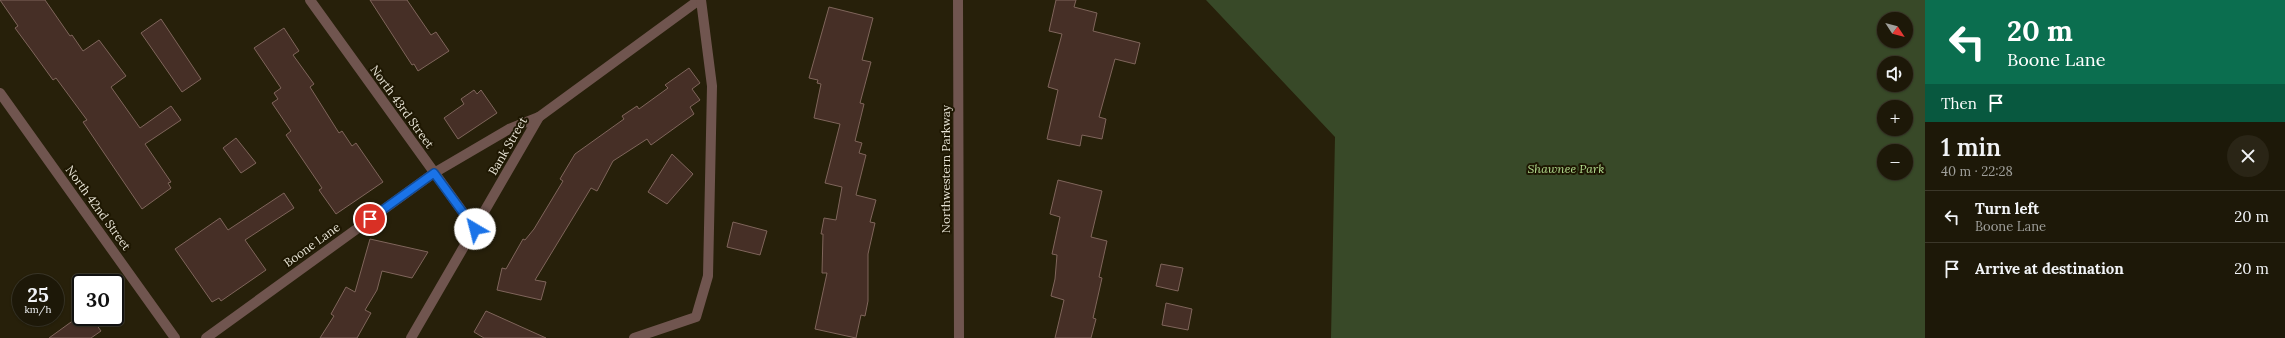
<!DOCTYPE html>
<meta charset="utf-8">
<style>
body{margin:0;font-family:Lora,serif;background:#2a2516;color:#f1f3f6;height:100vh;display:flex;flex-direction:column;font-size:15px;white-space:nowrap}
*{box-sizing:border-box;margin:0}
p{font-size:13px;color:#a0a09c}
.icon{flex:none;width:22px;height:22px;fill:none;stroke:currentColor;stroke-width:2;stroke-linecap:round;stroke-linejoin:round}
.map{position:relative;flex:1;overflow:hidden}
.side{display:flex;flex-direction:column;background:#1d1808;width:360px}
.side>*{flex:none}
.guide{background:#0b6e4f;color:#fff;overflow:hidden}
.needle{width:26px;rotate:126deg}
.controls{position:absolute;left:1877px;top:12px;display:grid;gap:8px}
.controls a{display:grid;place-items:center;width:36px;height:36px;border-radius:50%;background:#1d1808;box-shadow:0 1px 3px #0004,0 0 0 1px #3b3729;font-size:20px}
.speed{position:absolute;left:12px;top:274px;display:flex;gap:8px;font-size:20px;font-weight:700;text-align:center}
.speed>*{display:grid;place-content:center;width:52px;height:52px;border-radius:50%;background:#1d1808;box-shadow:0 1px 3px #0004,0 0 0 1px #3b3729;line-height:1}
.speed small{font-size:10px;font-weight:400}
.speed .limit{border:2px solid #111;border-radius:6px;background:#fff;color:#111}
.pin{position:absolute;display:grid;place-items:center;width:34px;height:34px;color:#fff;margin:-17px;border:2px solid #fff;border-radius:50%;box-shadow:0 1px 4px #0007}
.me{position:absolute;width:44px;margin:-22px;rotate:323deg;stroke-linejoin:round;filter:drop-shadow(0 0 3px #0008)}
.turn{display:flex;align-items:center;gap:14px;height:84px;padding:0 16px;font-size:18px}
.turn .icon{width:52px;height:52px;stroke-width:2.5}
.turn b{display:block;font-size:28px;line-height:34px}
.then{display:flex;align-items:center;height:38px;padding:0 16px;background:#0003;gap:8px;font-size:15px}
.round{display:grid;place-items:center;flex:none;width:42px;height:42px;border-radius:21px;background:#2a2516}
.head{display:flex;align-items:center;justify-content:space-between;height:68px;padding:0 16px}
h1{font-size:24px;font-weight:600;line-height:30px}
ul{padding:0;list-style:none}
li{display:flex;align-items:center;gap:12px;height:52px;padding:0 16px;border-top:1px solid #3b3729}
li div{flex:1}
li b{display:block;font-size:15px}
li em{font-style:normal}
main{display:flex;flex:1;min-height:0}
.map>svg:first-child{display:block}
.green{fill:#384928;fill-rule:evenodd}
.building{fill:#462f26;stroke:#7f655b}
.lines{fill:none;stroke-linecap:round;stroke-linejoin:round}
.minor{stroke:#70554f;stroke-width:10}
.route-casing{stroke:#114b97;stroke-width:10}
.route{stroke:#1a73e8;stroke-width:7}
.labels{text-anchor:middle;stroke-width:4;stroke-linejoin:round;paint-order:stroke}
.street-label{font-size:12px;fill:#e8e4d6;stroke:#1e1702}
.park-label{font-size:12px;font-style:italic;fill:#b2dc8e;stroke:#1e1702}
</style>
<main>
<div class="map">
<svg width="1925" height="338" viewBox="0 0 1925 338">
<rect width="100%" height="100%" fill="#27200a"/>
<path class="green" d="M1206,0H1925V338H1331L1335,137ZM1884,19H1906V41H1884ZM1884,63H1906V85H1884ZM1884,107H1906V129H1884ZM1884,151H1906V173H1884Z"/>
<g class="building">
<path d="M0,0H45L70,36L72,35L83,51L99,40L126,76L111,87L140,128L171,106L181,120L145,144L171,182L168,183L171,188L142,209L83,122L87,120L56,78L53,80L32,51L15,28L18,26Z"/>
<path d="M370,0H407L431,35L436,32L449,51L418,71L414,64L412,65Z"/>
<path d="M1056,0H1076L1074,7L1097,13L1093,31L1140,43L1135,64L1115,59L1099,117L1106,119L1102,139L1082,135L1080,146L1047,139L1058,90L1048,87L1062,34L1049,31Z"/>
<path d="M829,7L873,18L862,60L871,62L860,103L864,104L855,141L862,143L859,153L866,155L856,195L876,200L870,222L875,223L868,254V301L865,316L861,315L856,338L815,329L827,273H822L823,234H821L824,218L836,220L842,187L825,183L840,124L814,118L821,84L817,83L818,80L809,78Z"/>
<path d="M161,19L201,79L182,92L141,33Z"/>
<path d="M284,28L299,51L293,55L314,84L310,87L339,133L342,131L352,146L356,143L383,182L336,214L319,190L322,188L286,135L291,131L272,103L278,99L274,93L281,88L254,48Z"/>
<path d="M689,68L700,83L692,89L700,100L690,107L694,114L651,145L647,139L613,161L597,191L591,188L535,280L546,282L541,300L497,290L502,268L506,269L523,239L525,240L534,229L563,181L560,179L575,154L624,119L622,116L637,106L639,109L668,88L665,85Z"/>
<path d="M474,90L477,94L481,90L497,113L458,139L444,118L464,104L461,99Z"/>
<path d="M236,138L256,163L241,173L223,148Z"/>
<path d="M672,154L693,174L667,204L648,192Z"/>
<path d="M1058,180L1102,191L1091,237L1107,241L1099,277L1102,278L1093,318L1096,319L1091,338H1055L1064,300L1051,296L1055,279L1057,255L1052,254L1060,217L1050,214Z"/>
<path d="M284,193L294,208L245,240L266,270L221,301L219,298L212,302L175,249L220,218L228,230Z"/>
<path d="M733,222L767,231L760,255L727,247Z"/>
<path d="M370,239L428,252L412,278L382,271L377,290L365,310L371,313L357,338H320L334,316L331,314L346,287L355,292Z"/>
<path d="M1161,264L1183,268L1178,291L1156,286Z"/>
<path d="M1166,303L1192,309L1188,330L1162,325Z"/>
<path d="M486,311L546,338H484L474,332Z"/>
<path d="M78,317H91L101,331L91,338H49Z"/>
</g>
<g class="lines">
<g class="minor">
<path d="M310,0L475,229"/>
<path d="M958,0L959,338"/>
<path d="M0,93L175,338"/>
<path d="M206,338L434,173L509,129L539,117"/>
<path d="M411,338L539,117L699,0"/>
<path d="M634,338L696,317L708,276L712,86L701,0"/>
</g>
</g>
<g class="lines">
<defs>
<path id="route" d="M370,219L434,173L475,229"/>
</defs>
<use href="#route" class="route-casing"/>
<use href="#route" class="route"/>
</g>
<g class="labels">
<g class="street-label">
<text transform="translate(402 107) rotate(54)" y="4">North 43rd Street</text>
<text transform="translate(508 146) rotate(-60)" y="4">Bank Street</text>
<text transform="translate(946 169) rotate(-90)" y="4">Northwestern Parkway</text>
<text transform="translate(98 208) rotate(54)" y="4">North 42nd Street</text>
<text transform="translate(312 245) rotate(-36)" y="4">Boone Lane</text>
</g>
<g class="park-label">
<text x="1566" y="173">Shawnee Park</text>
</g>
</g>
</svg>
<div class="controls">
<a><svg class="needle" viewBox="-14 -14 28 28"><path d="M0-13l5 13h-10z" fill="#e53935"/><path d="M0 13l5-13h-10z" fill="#a0a09c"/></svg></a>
<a><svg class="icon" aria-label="sound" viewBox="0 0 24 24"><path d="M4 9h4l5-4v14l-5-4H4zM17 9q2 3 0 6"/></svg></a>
<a>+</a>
<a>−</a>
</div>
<div class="speed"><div>25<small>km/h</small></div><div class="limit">30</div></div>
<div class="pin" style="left:370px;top:219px;background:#d93025"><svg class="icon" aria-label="arrive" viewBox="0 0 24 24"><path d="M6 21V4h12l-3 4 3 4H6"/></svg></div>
<svg class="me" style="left:475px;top:229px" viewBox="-20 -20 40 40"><circle r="19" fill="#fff"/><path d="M0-13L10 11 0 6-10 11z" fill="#1a73e8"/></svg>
</div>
<section class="side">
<div class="guide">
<div class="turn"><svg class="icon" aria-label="left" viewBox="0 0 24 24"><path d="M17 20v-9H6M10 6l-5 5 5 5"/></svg><div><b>20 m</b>Boone Lane</div></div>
<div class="then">Then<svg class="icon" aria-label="arrive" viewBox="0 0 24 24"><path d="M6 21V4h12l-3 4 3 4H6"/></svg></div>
</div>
<div class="head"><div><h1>1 min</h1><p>40 m · 22:28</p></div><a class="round"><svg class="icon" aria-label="close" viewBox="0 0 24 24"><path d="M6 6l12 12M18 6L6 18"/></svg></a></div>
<ul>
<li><svg class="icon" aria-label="left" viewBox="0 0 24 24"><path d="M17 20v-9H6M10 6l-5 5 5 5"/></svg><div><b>Turn left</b><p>Boone Lane</p></div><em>20 m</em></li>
<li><svg class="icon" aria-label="arrive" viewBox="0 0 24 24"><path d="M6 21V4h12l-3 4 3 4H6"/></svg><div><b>Arrive at destination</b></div><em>20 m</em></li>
</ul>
</section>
</main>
